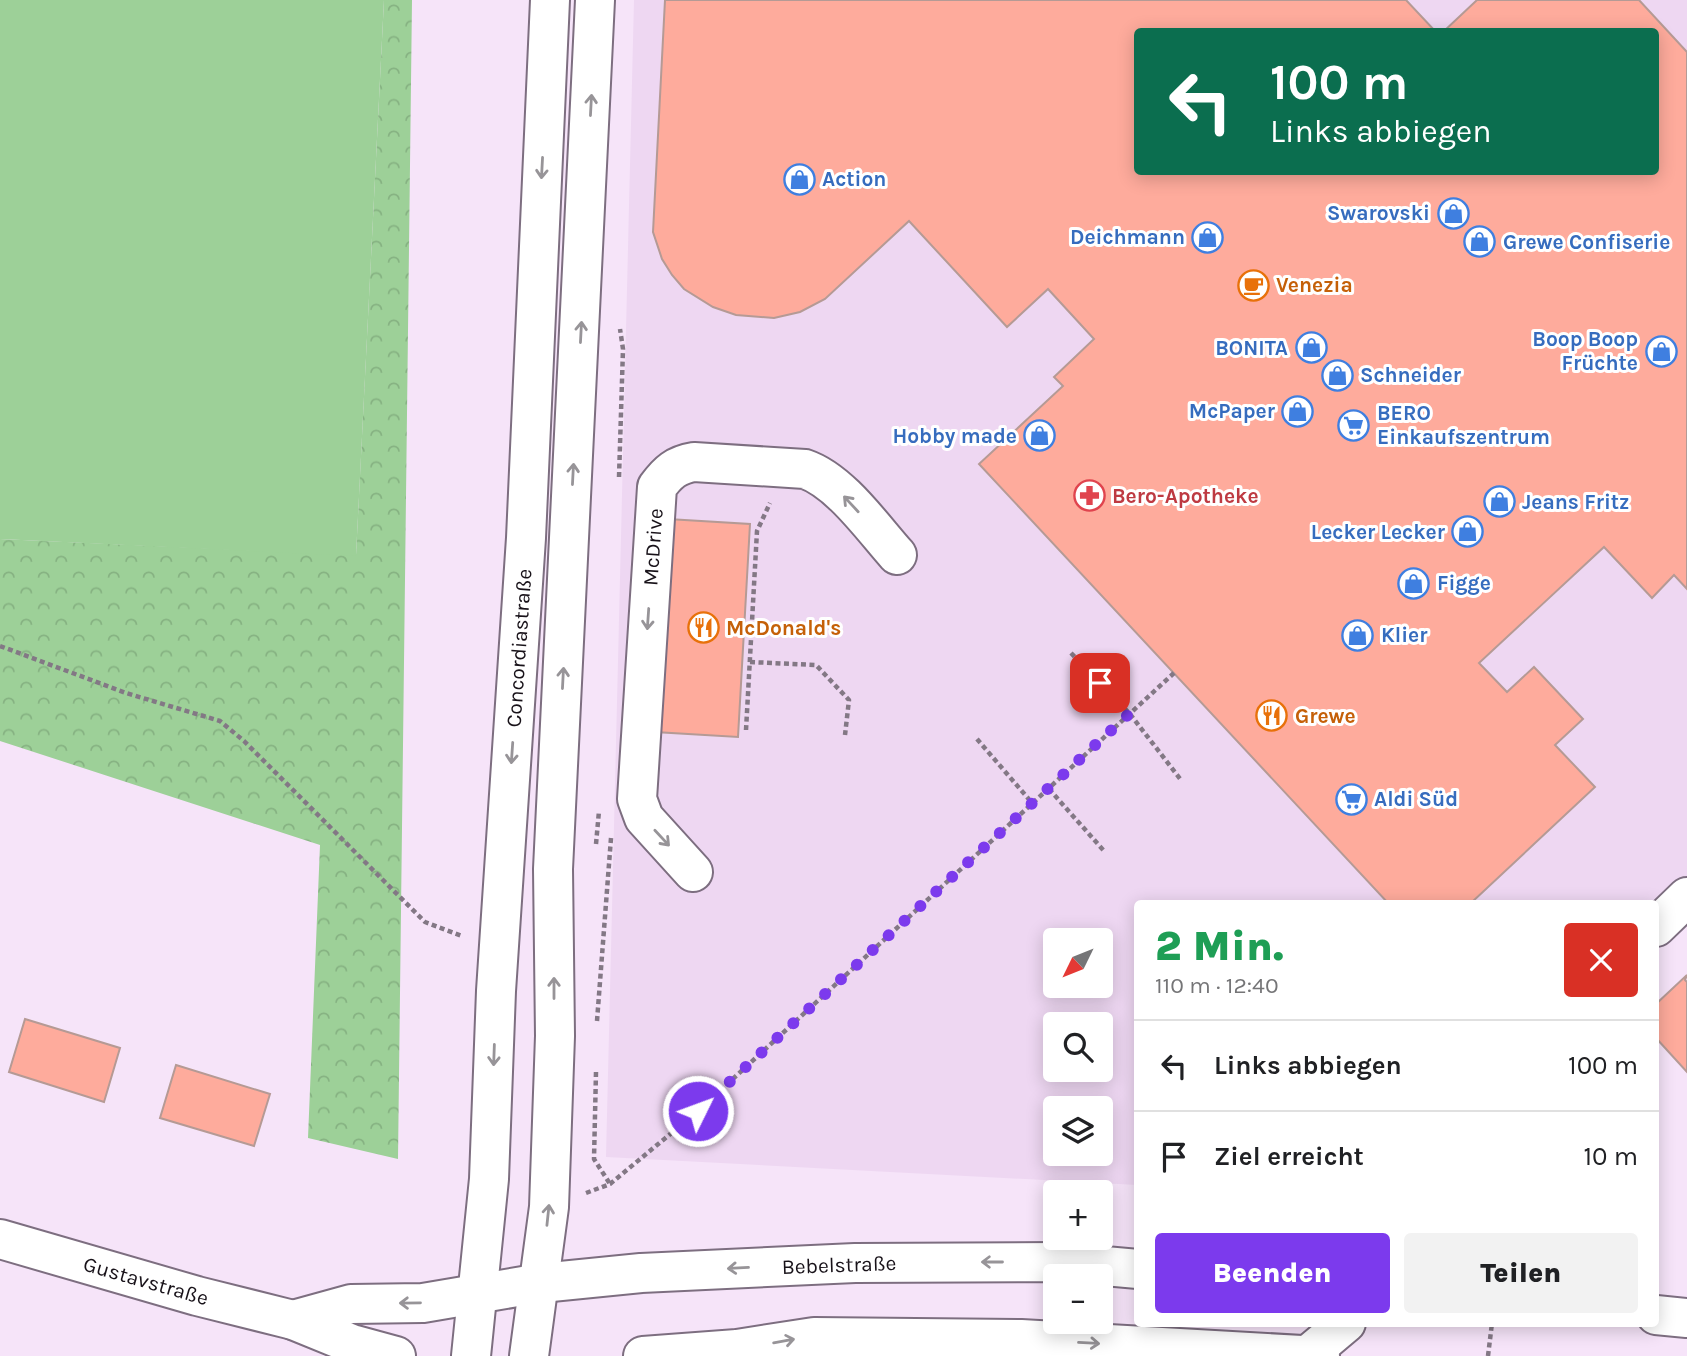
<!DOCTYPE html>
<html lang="de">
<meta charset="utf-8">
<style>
body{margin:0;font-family:Karla,sans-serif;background:#f2f2f2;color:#202124;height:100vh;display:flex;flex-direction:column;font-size:26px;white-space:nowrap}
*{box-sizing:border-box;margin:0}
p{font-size:23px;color:#757577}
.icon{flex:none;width:38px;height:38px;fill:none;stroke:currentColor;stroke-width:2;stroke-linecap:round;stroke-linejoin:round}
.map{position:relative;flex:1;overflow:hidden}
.sheet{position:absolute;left:1134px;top:900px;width:525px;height:427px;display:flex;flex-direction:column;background:#fff;border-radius:7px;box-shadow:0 4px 18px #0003}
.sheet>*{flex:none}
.hud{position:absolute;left:1134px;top:28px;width:525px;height:147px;border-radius:7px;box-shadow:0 4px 18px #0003;background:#0b6e4f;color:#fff;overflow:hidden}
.needle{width:46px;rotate:227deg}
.controls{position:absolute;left:1043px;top:928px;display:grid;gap:14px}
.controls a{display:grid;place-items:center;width:70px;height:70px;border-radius:7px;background:#fff;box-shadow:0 4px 18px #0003;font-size:35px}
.pin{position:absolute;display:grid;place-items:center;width:60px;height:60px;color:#fff;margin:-30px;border-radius:14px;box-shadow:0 4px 10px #0006}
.me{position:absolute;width:77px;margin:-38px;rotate:48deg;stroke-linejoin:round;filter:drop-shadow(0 0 5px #0008)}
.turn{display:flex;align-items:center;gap:24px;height:147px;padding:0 21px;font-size:32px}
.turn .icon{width:91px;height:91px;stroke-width:2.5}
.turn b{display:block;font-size:49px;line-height:60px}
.round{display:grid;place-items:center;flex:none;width:74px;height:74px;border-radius:7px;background:#f2f2f2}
.summary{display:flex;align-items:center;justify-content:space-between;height:119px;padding:0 21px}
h1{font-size:42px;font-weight:800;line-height:52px;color:#1e9e55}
.button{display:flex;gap:14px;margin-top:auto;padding:14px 21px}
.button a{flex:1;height:80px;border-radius:7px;background:#7c3aed;color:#fff;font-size:28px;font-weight:800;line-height:80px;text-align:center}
.button a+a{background:#f2f2f2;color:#202124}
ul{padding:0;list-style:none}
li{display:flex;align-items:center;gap:21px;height:91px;padding:0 21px;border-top:2px solid #e0e0e0}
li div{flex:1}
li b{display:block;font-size:26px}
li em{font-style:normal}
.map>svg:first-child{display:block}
.built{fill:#eed7f2;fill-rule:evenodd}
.park{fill:url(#park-crowns)}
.garden{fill:#9dd098}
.building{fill:#feab9c;stroke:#b59a95;stroke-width:2}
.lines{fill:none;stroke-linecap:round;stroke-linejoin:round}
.minor-casing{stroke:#7d6e80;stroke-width:42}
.path{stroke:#837885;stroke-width:4.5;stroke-dasharray:5 3.5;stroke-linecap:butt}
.minor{stroke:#fff;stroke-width:38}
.oneway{stroke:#979498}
.route{stroke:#7c3aed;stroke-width:12;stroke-dasharray:0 21.6}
.labels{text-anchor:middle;stroke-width:6;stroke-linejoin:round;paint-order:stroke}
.shop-label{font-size:21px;font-weight:bold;fill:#366cbe;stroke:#fff;text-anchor:start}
.food-label{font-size:21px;font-weight:bold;fill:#c56008;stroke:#fff;text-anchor:start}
.health-label{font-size:21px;font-weight:bold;fill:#be3a42;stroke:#fff;text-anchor:start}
.street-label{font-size:21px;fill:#181219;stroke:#fff}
</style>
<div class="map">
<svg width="1687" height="1356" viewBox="0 0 1687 1356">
<defs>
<pattern id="park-crowns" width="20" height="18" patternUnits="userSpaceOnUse" patternTransform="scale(1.75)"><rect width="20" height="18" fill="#9dd098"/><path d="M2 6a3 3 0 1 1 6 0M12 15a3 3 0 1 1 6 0" fill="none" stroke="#86b282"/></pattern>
</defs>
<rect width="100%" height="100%" fill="#f6e4f9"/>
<g class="built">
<path d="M634,0H665L653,232L662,259L672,275L684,289L713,307L736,315L774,318L800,312L825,299L909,221L1007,327L1048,289L1094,339L1054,376L1063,386L980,464L1388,903H1138L1137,1185L606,1157ZM1055,940H1101V985H1055ZM1055,1024H1101V1069H1055ZM1055,1108H1101V1153H1055Z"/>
<path d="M1406,0H1477L1443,31L1436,32Z"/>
<path d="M1639,0H1687V52Z"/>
<path d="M1604,547L1651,598L1674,575L1687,589V892L1656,903H1471L1595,787L1555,745L1583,719L1534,667L1507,692L1479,663Z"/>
</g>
<path class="park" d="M384,0H412L398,1159L308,1138L320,845L0,741V539L356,555Z"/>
<path class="garden" d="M0,0H384L356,556L0,539Z"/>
<g class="building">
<path d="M665,0H1406L1436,32H1138V172H1656V32H1443L1477,0H1639L1687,52V589L1674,575L1652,598L1604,547L1479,663L1507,692L1534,667L1583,719L1555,745L1595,787L1471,903H1388L979,464L1063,386L1054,377L1094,339L1048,289L1007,327L909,221L825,299L800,312L774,318L736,315L713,307L684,289L672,275L662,259L653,232Z"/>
<path d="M668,519L750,524L738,737L655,732Z"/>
<path d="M1687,975L1685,980L1687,982V1072L1656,1038V1004Z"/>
<path d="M25,1019L120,1048L104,1102L9,1072Z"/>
<path d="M176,1065L270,1094L254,1146L160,1118Z"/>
</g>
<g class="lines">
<defs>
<g id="minor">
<path d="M693,872L644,818L637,799L657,487C668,472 676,465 694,462L805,469C840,481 872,527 897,555"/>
<path d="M1656,927L1687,897"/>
<path d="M0,1239L197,1296L293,1320L352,1344L396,1356"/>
<path d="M1656,1315L1687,1318"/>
<path d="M293,1320L351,1304L423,1303L541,1283L641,1273L855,1263L1060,1262L1138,1269"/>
<path d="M1309,1354L1346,1323"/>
<path d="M471,1356L489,1179L496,991L526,538L550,0"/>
<path d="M529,1356L549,1207L555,1036L553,869L595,0"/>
<path d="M643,1356L737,1349L814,1337L1021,1339L1320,1356"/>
</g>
</defs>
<use href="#minor" class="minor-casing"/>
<g class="path">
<path d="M619,477L623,349L620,329"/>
<path d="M0,646L126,693L220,721L244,741L425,922L462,936"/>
<path d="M1071,653L1130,714L1181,780"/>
<path d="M750,662L816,665L849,700L845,735"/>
<path d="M746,730L757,531L770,503"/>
<path d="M977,739L1033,804"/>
<path d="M1049,789L1105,852"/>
<path d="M596,844L599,811"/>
<path d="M597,1021L611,838"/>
<path d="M596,1072L594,1159L610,1184"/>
<path d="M586,1193L610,1184L698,1111L1174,673"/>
<path d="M1488,1356L1492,1323"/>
</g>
<use href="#minor" class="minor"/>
</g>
<defs><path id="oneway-shaft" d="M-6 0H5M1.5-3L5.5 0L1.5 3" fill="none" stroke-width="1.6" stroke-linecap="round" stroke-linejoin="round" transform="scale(1.75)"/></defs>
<g class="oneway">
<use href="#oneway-shaft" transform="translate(591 105) rotate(-87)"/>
<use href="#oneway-shaft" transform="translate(542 168) rotate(93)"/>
<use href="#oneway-shaft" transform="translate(581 332) rotate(-87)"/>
<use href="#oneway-shaft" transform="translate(573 474) rotate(-87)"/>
<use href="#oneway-shaft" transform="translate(851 504) rotate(-133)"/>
<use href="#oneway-shaft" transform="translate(648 619) rotate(94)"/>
<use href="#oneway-shaft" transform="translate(563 678) rotate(-87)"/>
<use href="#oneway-shaft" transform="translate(512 753) rotate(94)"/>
<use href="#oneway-shaft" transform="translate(662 838) rotate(47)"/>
<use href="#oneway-shaft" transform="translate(554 988) rotate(-90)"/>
<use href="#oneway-shaft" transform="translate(494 1055) rotate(92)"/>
<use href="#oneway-shaft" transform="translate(548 1215) rotate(-84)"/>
<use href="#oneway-shaft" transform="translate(992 1262) rotate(180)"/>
<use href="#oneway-shaft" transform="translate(738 1268) rotate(177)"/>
<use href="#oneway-shaft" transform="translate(410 1303) rotate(179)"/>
<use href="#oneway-shaft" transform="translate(784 1341) rotate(-10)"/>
<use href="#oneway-shaft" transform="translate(1089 1343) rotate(3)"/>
</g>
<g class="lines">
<path class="route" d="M698,1111L1130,713L1100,683"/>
</g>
<defs>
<symbol id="shop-ring" viewBox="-11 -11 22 22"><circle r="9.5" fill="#fff" stroke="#3f7fe0" stroke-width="1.5"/><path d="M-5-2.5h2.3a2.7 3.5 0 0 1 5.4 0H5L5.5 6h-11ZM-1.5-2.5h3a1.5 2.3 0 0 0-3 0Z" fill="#3f7fe0"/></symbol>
<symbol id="cafe-ring" viewBox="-11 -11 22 22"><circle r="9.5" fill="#fff" stroke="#e8710a" stroke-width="1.5"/><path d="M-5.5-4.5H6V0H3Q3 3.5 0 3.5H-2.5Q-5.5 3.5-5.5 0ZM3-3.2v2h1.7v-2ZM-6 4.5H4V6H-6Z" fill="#e8710a"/></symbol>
<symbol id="supermarket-ring" viewBox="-11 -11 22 22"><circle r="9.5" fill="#fff" stroke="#3f7fe0" stroke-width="1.5"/><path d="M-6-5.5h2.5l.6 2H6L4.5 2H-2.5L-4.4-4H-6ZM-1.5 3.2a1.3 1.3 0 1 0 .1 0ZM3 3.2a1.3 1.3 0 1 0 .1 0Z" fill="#3f7fe0"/></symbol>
<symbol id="pharmacy-ring" viewBox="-11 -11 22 22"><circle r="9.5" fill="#fff" stroke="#e0444e" stroke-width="1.5"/><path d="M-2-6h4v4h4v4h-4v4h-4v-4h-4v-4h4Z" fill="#e0444e"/></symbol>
<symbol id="restaurant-ring" viewBox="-11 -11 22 22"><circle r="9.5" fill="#fff" stroke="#e8710a" stroke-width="1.5"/><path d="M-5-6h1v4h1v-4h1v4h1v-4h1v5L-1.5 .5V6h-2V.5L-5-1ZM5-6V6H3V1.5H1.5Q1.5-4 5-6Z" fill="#e8710a"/></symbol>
</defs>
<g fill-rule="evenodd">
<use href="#shop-ring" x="782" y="162" width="35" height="35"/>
<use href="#shop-ring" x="1436" y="196" width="35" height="35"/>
<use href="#shop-ring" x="1190" y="220" width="35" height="35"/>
<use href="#shop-ring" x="1462" y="224" width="35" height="35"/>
<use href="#cafe-ring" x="1236" y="268" width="35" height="35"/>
<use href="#shop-ring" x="1294" y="330" width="35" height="35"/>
<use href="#shop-ring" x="1644" y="334" width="35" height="35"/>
<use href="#shop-ring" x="1320" y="358" width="35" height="35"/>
<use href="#shop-ring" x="1280" y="394" width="35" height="35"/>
<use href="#supermarket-ring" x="1336" y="408" width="35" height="35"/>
<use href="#shop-ring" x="1022" y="418" width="35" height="35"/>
<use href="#pharmacy-ring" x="1072" y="478" width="35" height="35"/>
<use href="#shop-ring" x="1482" y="484" width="35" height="35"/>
<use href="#shop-ring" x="1450" y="514" width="35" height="35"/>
<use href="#shop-ring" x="1396" y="566" width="35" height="35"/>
<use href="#restaurant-ring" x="686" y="610" width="35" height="35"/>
<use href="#shop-ring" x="1340" y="618" width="35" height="35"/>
<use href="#restaurant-ring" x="1254" y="698" width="35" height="35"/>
<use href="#supermarket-ring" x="1334" y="782" width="35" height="35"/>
</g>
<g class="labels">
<g class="shop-label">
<text x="822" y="186">Action</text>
<text x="1430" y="220" text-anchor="end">Swarovski</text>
<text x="1185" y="244" text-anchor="end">Deichmann</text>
<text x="1503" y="249">Grewe Confiserie</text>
<text x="1638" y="346" text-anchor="end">Boop Boop<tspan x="1638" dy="24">Früchte</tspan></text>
<text x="1288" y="355" text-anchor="end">BONITA</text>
<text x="1360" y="382">Schneider</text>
<text x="1275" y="418" text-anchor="end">McPaper</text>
<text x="1377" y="420">BERO<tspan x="1377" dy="24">Einkaufszentrum</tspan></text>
<text x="1017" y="443" text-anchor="end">Hobby made</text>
<text x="1522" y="509">Jeans Fritz</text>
<text x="1445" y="539" text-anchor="end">Lecker Lecker</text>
<text x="1437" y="590">Figge</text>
<text x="1381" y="642">Klier</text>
<text x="1374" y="806">Aldi Süd</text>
</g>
<g class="food-label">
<text x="1276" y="292">Venezia</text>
<text x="726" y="635">McDonald's</text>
<text x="1295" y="723">Grewe</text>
</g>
<g class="health-label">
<text x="1112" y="503">Bero-Apotheke</text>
</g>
<g class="street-label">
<text transform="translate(653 547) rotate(-86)" y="7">McDrive</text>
<text transform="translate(519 648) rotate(-86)" y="7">Concordiastraße</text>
<text transform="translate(839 1265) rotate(-2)" y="7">Bebelstraße</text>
<text transform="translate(146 1281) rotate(16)" y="7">Gustavstraße</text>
</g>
</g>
</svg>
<div class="controls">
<a><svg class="needle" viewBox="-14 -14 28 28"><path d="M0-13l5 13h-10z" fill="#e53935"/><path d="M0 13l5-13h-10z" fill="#757577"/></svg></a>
<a><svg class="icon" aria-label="search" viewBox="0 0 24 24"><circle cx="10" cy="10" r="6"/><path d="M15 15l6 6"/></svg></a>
<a><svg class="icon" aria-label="layers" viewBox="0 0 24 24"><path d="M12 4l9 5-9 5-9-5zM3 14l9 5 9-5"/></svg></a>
<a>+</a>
<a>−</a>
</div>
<div class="pin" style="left:1100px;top:683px;background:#d93025"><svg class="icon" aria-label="arrive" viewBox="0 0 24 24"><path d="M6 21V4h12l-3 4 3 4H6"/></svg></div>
<svg class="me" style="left:698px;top:1111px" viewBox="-20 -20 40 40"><circle r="17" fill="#7c3aed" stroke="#fff" stroke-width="3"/><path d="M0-11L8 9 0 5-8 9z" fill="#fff"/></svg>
<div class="hud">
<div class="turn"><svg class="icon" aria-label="left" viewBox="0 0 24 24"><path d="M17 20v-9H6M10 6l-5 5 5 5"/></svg><div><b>100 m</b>Links abbiegen</div></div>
</div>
<section class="sheet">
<div class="summary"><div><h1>2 Min.</h1><p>110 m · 12:40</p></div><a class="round" style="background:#d93025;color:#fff"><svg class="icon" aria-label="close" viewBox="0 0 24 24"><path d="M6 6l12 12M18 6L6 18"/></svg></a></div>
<ul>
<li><svg class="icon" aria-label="left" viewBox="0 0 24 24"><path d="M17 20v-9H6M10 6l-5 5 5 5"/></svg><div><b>Links abbiegen</b></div><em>100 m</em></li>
<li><svg class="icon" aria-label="arrive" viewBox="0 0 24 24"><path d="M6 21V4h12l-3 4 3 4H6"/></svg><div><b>Ziel erreicht</b></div><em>10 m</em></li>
</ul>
<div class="button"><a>Beenden</a><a>Teilen</a></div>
</section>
</div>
